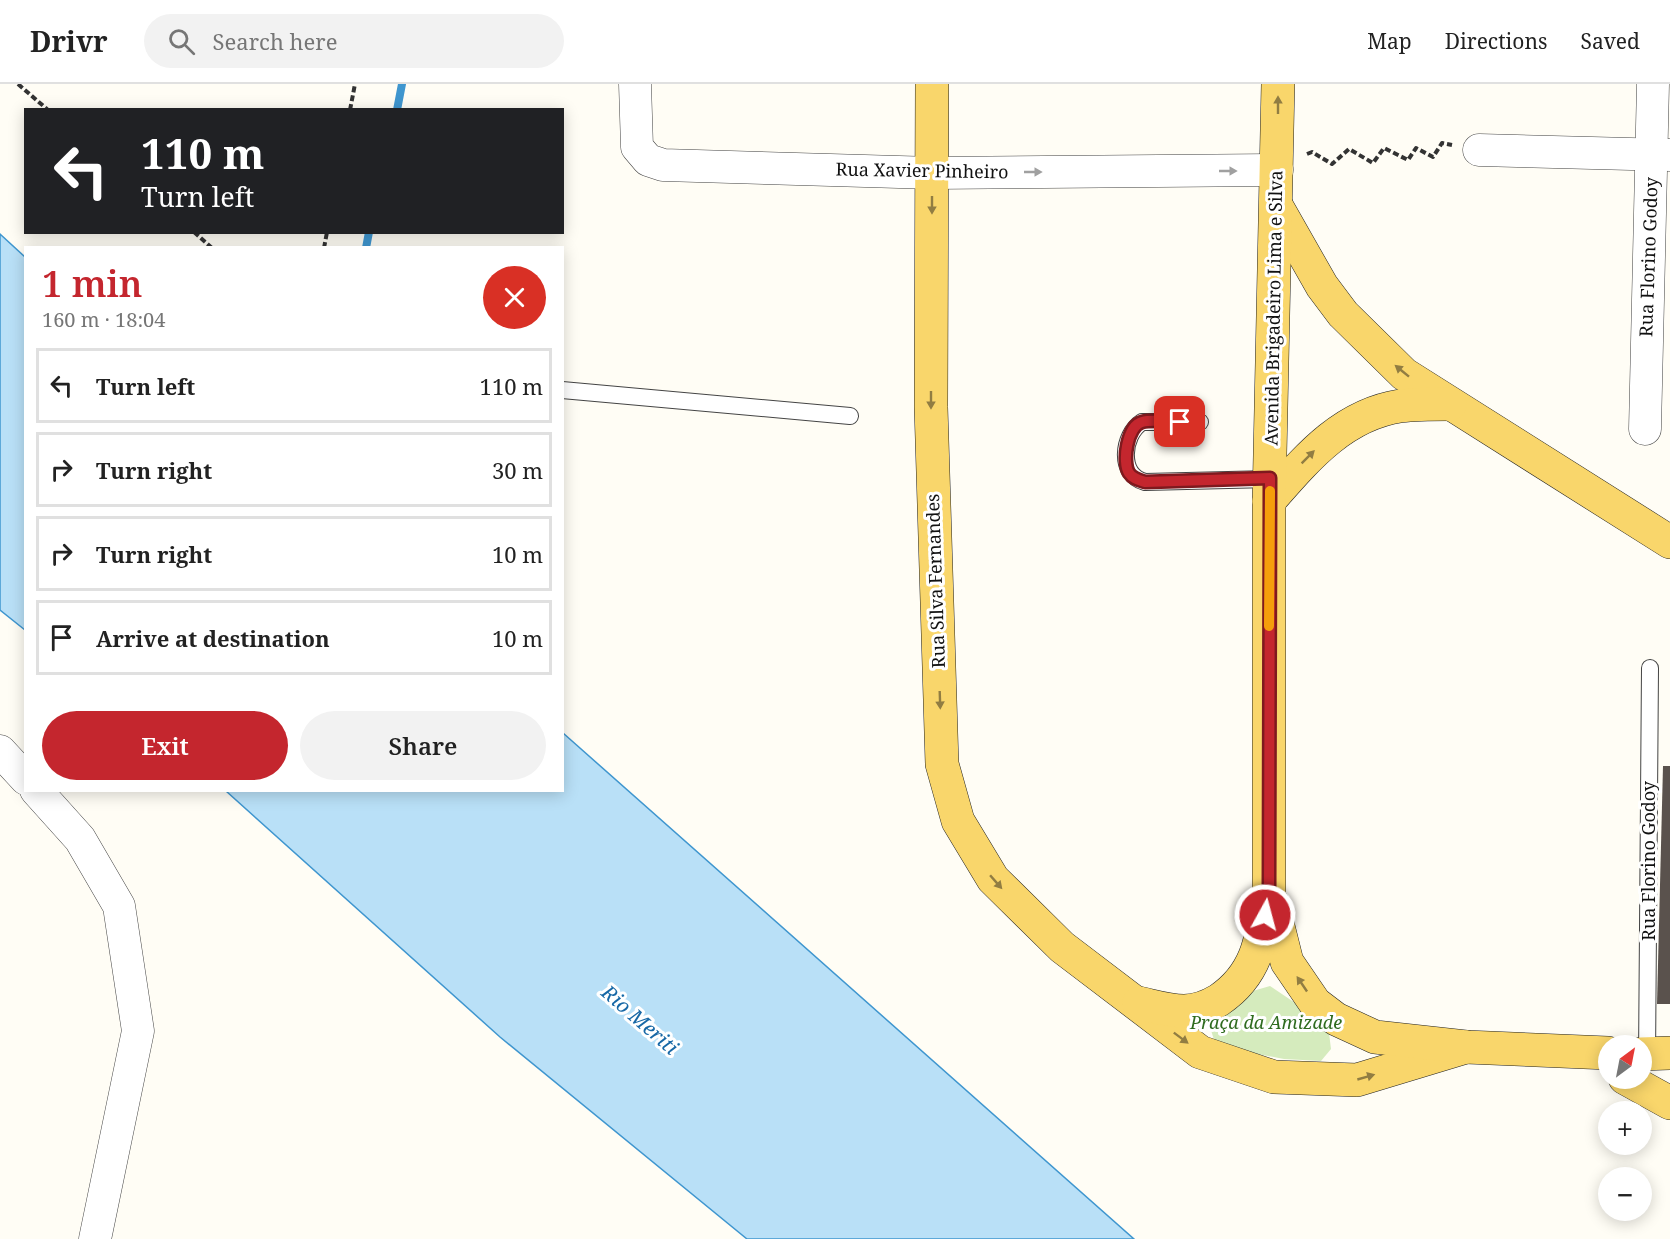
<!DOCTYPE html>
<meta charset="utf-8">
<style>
body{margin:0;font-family:"Noto Serif",serif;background:#f2f2f2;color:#222;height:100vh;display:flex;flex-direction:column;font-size:22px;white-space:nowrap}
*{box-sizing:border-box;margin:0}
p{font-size:20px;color:#767676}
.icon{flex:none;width:33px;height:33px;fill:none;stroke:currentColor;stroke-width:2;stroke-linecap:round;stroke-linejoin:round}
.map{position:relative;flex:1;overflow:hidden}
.side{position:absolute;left:24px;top:162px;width:540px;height:546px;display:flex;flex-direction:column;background:#fff;border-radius:0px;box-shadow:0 3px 15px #0003}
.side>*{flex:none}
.hud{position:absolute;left:24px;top:24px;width:540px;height:126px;border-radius:0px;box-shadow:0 3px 15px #0003;background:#202124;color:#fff;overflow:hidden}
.needle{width:39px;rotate:32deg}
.tools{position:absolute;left:1598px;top:951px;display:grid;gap:12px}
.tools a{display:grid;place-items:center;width:54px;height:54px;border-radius:50%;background:#fff;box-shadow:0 3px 15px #0003;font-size:30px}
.pin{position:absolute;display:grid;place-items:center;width:51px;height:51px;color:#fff;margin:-26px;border-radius:12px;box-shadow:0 3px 9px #0006}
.me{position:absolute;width:66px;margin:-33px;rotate:7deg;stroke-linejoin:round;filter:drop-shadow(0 0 4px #0008)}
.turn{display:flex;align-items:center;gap:21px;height:126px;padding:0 18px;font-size:27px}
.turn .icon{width:78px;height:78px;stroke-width:2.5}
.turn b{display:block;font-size:42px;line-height:51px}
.round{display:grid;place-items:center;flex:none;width:63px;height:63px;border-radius:32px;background:#f2f2f2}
.overview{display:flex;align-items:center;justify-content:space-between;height:102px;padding:0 18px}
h1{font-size:36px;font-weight:600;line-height:45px;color:#c4262e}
.cta{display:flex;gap:12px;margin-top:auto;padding:12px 18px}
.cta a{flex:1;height:69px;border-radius:36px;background:#c4262e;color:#fff;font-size:24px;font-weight:600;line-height:69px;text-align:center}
.cta a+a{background:#f2f2f2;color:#222}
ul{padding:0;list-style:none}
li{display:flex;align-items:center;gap:18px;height:75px;margin:0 12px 9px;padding:0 6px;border:3px solid #e0e0e0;border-radius:0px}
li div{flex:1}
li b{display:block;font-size:22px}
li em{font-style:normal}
header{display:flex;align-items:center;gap:36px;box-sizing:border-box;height:84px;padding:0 30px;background:#fff;border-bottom:2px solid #e0e0e0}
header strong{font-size:28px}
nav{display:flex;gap:33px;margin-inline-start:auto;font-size:21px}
.search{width:420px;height:54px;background:#f2f2f2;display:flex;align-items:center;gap:15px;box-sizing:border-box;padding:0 21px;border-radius:33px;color:#767676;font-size:22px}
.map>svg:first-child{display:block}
.green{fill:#d5ebbd}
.water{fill:#b9e0f7;stroke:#3f96cf;stroke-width:1.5}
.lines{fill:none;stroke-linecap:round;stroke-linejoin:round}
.stream{stroke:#3f96cf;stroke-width:8}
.building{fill:#5a524d}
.lane-casing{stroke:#444;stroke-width:18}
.street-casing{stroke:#444;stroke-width:33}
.primary-casing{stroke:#222;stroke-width:34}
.path{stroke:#333;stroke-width:4;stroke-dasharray:6 3;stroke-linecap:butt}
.lane{stroke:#fff;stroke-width:16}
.street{stroke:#fff;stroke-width:32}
.primary{stroke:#f9d66b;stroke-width:33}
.oneway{fill:#917d42}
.oneway2{fill:#a0a0a0}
.route-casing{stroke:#7f191e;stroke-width:15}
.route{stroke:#c4262e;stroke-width:10}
.slow{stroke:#f59e0b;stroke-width:10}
.labels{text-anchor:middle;stroke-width:6;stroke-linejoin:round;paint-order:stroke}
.street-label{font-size:18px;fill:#111;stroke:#fff}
.park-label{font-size:18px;font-style:italic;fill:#2f6b1f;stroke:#fff}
.water-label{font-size:20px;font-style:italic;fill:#1768a6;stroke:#fff}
</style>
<header>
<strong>Drivr</strong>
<div class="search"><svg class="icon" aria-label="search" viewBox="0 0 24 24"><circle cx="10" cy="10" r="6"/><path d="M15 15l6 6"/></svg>Search here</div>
<nav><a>Map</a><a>Directions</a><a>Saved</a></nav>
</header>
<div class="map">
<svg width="1670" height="1155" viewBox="0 0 1670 1155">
<rect width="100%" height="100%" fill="#fffdf5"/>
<path class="green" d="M1270,902L1328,941L1331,965L1321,977L1284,975L1216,962L1210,943L1246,909Z"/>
<g class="water">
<path d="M0,150L25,173V546L0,526Z"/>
<path d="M563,649L1134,1155H747L500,953L226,707L562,706Z"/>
</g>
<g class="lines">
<g class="stream">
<path d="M397,26L402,0"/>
<path d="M366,164L369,148"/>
</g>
</g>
<path class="building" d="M1663,682H1670V920H1657Z"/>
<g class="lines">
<defs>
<g id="lane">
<path d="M562,306L850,332"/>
<path d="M1200,338H1142C1122,351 1118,391 1145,398L1270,395"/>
<path d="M1647,976L1650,584"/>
</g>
<g id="street">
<path d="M635,0L637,63L648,76L663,81L933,89L1277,86"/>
<path d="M1479,66L1670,71"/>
<path d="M1645,345L1653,0"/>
<path d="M0,667L26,695"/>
<path d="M36,706L80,755L119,822L138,947L95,1155"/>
</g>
<g id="primary">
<path d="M932,0L931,323L942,680L958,737L993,795L1062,863L1200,968L1274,993L1357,996L1466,963"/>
<path d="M1277,123L1322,202L1343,230L1404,290L1670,458"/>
<path d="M1269,417C1306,375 1342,331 1400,322C1416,320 1434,320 1450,320"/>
<path d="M1272,818L1287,878L1315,919L1336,935L1375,953L1466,963L1608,969"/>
<path d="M1139,919C1153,922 1169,927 1184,927C1196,927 1209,922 1219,916C1259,889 1262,852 1269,808V417L1278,0"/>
<path d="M1641,970L1670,969"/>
<path d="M1625,994L1670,1019"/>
</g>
</defs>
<use href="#lane" class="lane-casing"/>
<use href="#street" class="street-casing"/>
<use href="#primary" class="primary-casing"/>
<g class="path">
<path d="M18,0L48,26"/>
<path d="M350,26L355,0"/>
<path d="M1307,70L1312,68L1332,80L1349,65L1373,79L1384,64L1408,76L1416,64L1433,73L1442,59L1452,61"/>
<path d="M194,148L212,164"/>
<path d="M324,164L327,148"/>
</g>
<use href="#lane" class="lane"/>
<use href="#street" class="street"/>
<use href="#primary" class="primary"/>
</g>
<defs><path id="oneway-solid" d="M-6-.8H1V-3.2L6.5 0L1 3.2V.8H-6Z" transform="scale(1.5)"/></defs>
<g class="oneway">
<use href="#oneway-solid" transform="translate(1278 21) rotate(-90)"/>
<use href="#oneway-solid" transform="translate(932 121) rotate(90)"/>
<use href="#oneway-solid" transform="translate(1402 287) rotate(-141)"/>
<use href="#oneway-solid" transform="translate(931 316) rotate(90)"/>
<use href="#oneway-solid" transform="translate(1308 373) rotate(-45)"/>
<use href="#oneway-solid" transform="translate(940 616) rotate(88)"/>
<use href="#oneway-solid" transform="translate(996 798) rotate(49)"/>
<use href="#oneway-solid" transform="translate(1302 900) rotate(-124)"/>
<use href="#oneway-solid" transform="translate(1181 954) rotate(37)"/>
<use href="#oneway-solid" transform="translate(1366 993) rotate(-16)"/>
</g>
<g class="oneway2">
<use href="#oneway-solid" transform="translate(1228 87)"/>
<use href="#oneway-solid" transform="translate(1033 88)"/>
</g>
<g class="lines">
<defs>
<path id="route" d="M1180,338C1169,338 1153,335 1142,338C1127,342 1122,378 1129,389C1133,395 1139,396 1145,398L1270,394L1269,807L1265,831"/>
</defs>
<use href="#route" class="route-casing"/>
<use href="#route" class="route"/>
<path class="slow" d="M1269,542L1270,407"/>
</g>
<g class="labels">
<g class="street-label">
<text transform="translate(922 87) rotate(1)" y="6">Rua Xavier Pinheiro</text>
<text transform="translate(1649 173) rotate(-88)" y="6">Rua Florino Godoy</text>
<text transform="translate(1274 224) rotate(-89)" y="6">Avenida Brigadeiro Lima e Silva</text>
<text transform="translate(936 497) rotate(-92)" y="6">Rua Silva Fernandes</text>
<text transform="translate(1649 777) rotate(-90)" y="6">Rua Florino Godoy</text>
</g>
<g class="park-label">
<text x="1266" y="945">Praça da Amizade</text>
</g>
<g class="water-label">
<text transform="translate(640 936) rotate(41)" y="7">Rio Meriti</text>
</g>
</g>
</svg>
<div class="tools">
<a><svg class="needle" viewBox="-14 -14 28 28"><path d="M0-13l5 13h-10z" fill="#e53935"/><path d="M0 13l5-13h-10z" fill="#767676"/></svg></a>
<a>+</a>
<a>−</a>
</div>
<div class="pin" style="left:1180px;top:338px;background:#d93025"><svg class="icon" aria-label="arrive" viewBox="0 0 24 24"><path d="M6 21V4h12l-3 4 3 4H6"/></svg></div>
<svg class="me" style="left:1265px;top:831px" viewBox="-20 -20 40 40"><circle r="17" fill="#c4262e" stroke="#fff" stroke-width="3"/><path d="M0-11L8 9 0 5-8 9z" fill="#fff"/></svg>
<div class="hud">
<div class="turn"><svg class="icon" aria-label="left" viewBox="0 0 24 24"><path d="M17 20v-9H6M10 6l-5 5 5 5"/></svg><div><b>110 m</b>Turn left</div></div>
</div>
<section class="side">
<div class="overview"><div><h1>1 min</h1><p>160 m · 18:04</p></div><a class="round" style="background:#d93025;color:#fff"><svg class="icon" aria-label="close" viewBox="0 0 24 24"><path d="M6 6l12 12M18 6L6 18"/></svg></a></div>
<ul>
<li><svg class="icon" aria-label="left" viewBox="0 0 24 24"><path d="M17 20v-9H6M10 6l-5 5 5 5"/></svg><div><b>Turn left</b></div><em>110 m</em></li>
<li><svg class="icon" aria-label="right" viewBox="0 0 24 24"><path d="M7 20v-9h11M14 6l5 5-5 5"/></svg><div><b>Turn right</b></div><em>30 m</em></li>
<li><svg class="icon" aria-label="right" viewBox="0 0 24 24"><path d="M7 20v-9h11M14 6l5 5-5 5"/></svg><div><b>Turn right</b></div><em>10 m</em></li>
<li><svg class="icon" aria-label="arrive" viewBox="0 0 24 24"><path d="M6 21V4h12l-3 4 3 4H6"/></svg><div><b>Arrive at destination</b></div><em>10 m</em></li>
</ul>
<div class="cta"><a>Exit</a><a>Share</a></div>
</section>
</div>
